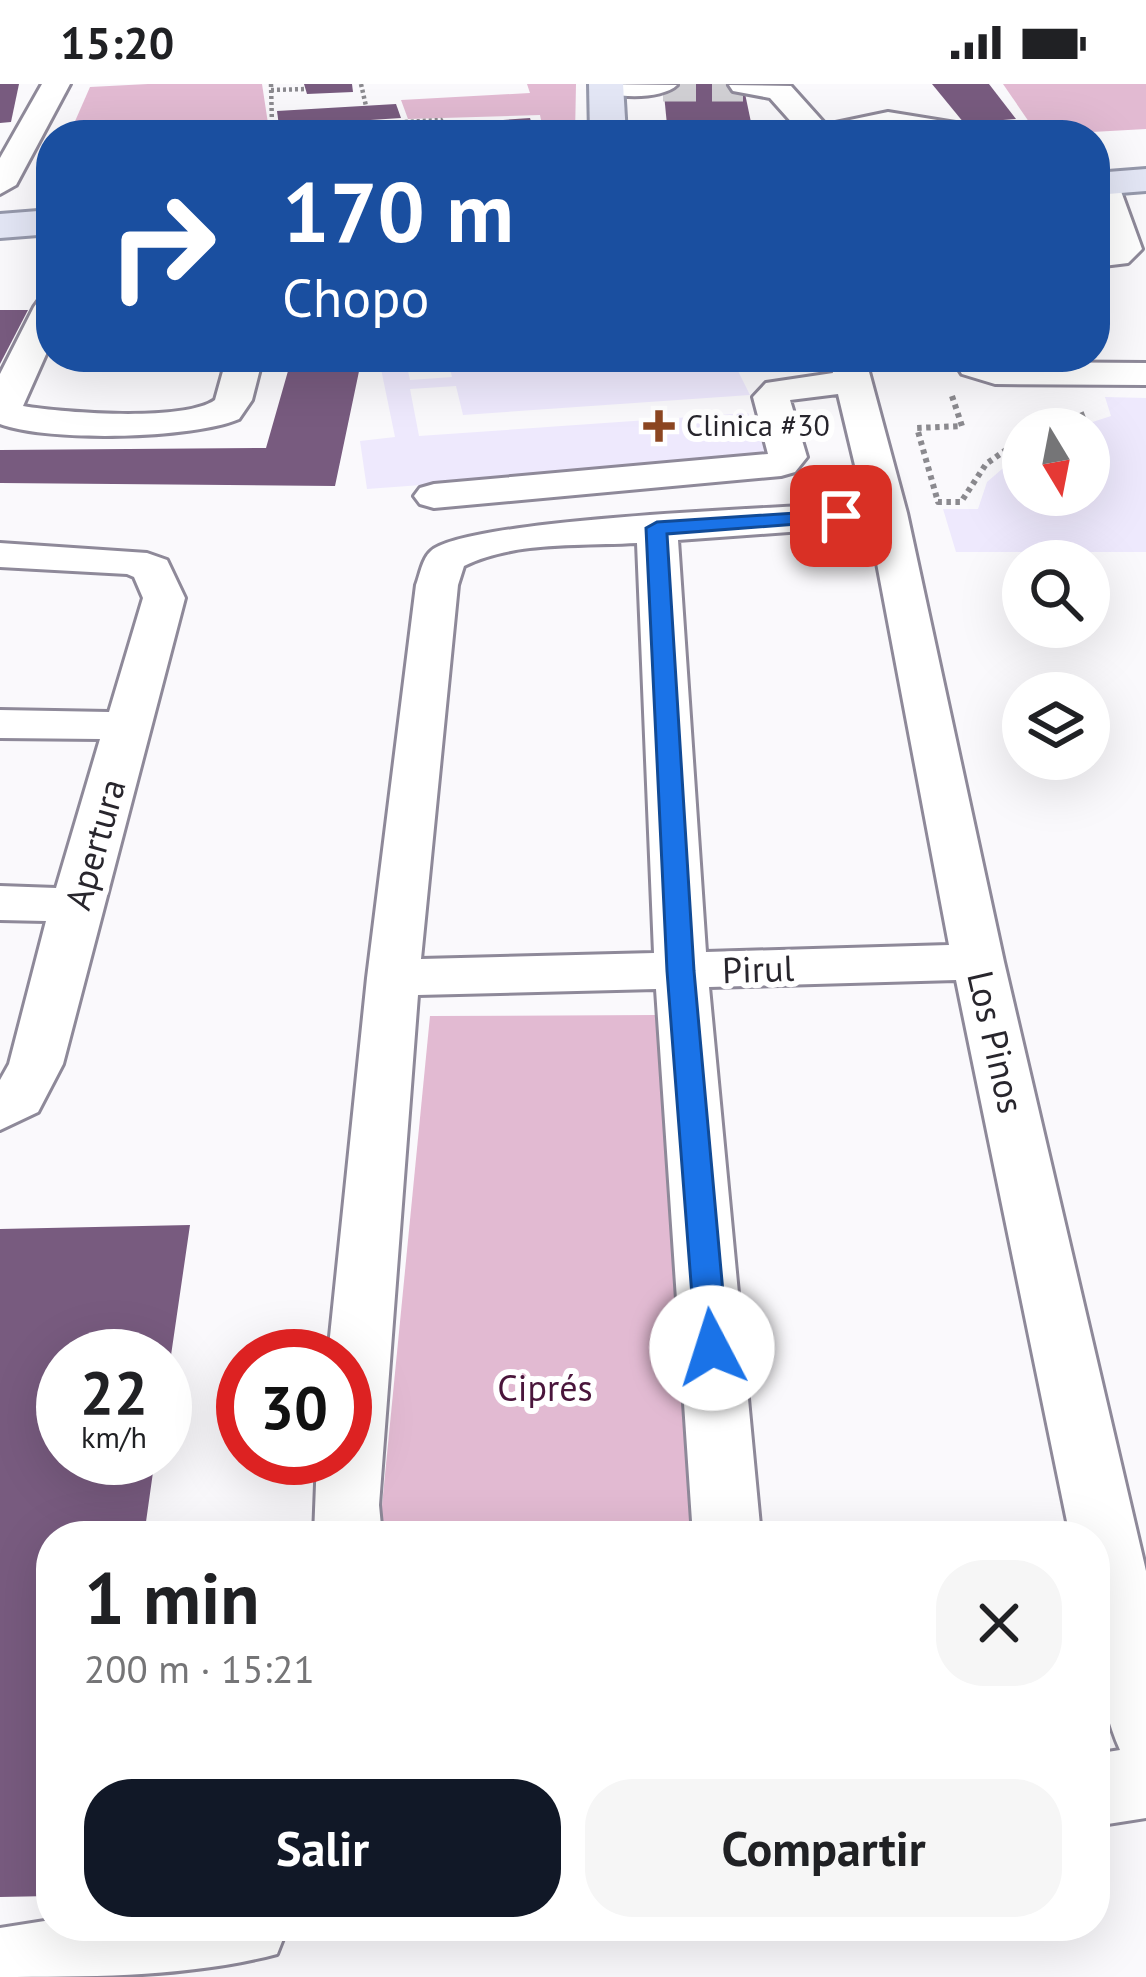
<!DOCTYPE html>
<html lang="es">
<meta charset="utf-8">
<style>
body{margin:0;font-family:"PT Sans",sans-serif;background:#f6f6f6;color:#202124;height:100vh;display:flex;flex-direction:column;font-size:45px;white-space:nowrap}
*{box-sizing:border-box;margin:0}
p{font-size:39px;color:#757577}
.icon{flex:none;width:66px;height:66px;fill:none;stroke:currentColor;stroke-width:2;stroke-linecap:round;stroke-linejoin:round}
.map{position:relative;flex:1;overflow:hidden}
.panel{position:absolute;left:36px;top:1437px;width:1074px;height:420px;display:flex;flex-direction:column;background:#fff;border-radius:48px;box-shadow:0 12px 48px #0002}
.panel>*{flex:none}
.top-card{position:absolute;left:36px;top:36px;width:1074px;height:252px;border-radius:48px;box-shadow:0 12px 48px #0002;background:#1a4fa0;color:#fff;overflow:hidden}
.needle{width:78px;rotate:170deg}
.tools{position:absolute;left:1002px;top:324px;display:grid;gap:24px}
.tools a{display:grid;place-items:center;width:108px;height:108px;border-radius:50%;background:#fff;box-shadow:0 12px 48px #0002;font-size:60px}
.speed{position:absolute;left:36px;top:1245px;display:flex;gap:24px;font-size:60px;font-weight:700;text-align:center}
.speed>*{display:grid;place-content:center;width:156px;height:156px;border-radius:50%;background:#fff;box-shadow:0 12px 48px #0002;line-height:1}
.speed small{font-size:30px;font-weight:400}
.speed .limit{border:18px solid #d22;background:#fff;color:#111}
.pin{position:absolute;display:grid;place-items:center;width:102px;height:102px;color:#fff;margin:-51px;border-radius:24px;box-shadow:0 6px 18px #0006}
.me{position:absolute;width:132px;margin:-66px;rotate:355deg;stroke-linejoin:round;filter:drop-shadow(0 0 9px #0008)}
.turn{display:flex;align-items:center;gap:42px;height:252px;padding:0 48px;font-size:54px}
.turn .icon{width:156px;height:156px;stroke-width:2.5}
.turn b{display:block;font-size:84px;line-height:102px}
.round{display:grid;place-items:center;flex:none;width:126px;height:126px;border-radius:48px;background:#f6f6f6}
.head{display:flex;align-items:center;justify-content:space-between;height:204px;padding:0 48px}
h1{font-size:72px;font-weight:700;line-height:90px}
.action{display:flex;gap:24px;margin-top:auto;padding:24px 48px}
.action a{flex:1;height:138px;border-radius:48px;background:#111827;color:#fff;font-size:48px;font-weight:700;line-height:138px;text-align:center}
.action a+a{background:#f6f6f6;color:#202124}
.status{display:flex;justify-content:space-between;align-items:center;height:84px;padding:0 60px;background:#fff;direction:ltr}
.status svg{height:33px;fill:currentColor}
.map>svg:first-child{display:block}
.built{fill:#eee9fd}
.green{fill:#e2bad2}
.building{fill:#785b7f}
.lines{fill:none;stroke-linecap:round;stroke-linejoin:round}
.minor-tunnel{stroke:#d0cfd3;stroke-width:33;stroke-dasharray:33 16;stroke-linecap:butt}
.minor-casing{stroke:#8e8999;stroke-width:6}
.major-casing{stroke:#9598ab;stroke-width:6}
.path-far1{stroke:#8b8a8f;stroke-width:4.5;stroke-dasharray:3 3;stroke-linecap:butt}
.path{stroke:#8b8a8f;stroke-width:6;stroke-dasharray:4.5 4.5;stroke-linecap:butt}
.minor{fill:#fff;fill-rule:evenodd}
.major{fill:#e3e6f5;fill-rule:evenodd}
.route{fill:#1a73e8;stroke:#114b97;stroke-width:3}
.poi-dot{fill:#8c4621;stroke:#fff;stroke-width:4.5}
.labels{text-anchor:middle;stroke-width:12;stroke-linejoin:round;paint-order:stroke}
.far-poi-label{font-size:30px;fill:#28262d;stroke:#fff;text-anchor:start}
.street-label{font-size:36px;fill:#28262d;stroke:#fff}
.park-label{font-size:36px;fill:#4a153b;stroke:#fff}
</style>
<div class="status"><b>15:20</b><svg viewBox="0 0 49 12"><path d="M0 12V9h3v3zM5 12V6h3v6zM10 12V3h3v9zM15 12V0h3v12zM26 1h20v11H26zM47 4h2v5h-2z"/></svg></div>
<div class="map">
<svg width="1146" height="1893" viewBox="0 0 1146 1893">
<rect width="100%" height="100%" fill="#faf9fc"/>
<g class="built">
<path d="M506,273H641L643,277L731,273L750,311L463,331L456,302L410,305L419,352L748,329L771,375L367,405L360,357L395,353L380,280L406,278L410,296L452,293L450,285L508,280Z"/>
<path d="M1105,313L1146,314V468H956L943,425H978L987,398L1023,367V411H1089V345H1071L1111,332Z"/>
</g>
<g class="green">
<path d="M148,0H262L269,46L378,40L379,51H69L90,3Z"/>
<path d="M527,0H576L575,51H544L540,31L408,35L401,16L530,9Z"/>
<path d="M1003,0H1146V45L1038,51Z"/>
<path d="M656,931L708,1452H379L430,932Z"/>
</g>
<g class="building">
<path d="M0,0H19L11,38L0,39Z"/>
<path d="M304,0H352L353,8L307,10Z"/>
<path d="M663,0H743L752,43L740,50L668,51Z"/>
<path d="M932,0H989L1016,35L964,39Z"/>
<path d="M396,20L401,34L279,42L277,27Z"/>
<path d="M530,34L535,51H451L447,40Z"/>
<path d="M0,226H28L0,280Z"/>
<path d="M292,273H362L335,402L0,399V366L266,364Z"/>
<path d="M190,1141L168,1292L165,1272H63V1374H155L144,1452H51V1812L0,1813V1145Z"/>
</g>
<g class="lines">
<path class="minor-tunnel" d="M663,1H743"/>
<defs>
<g id="minor">
<path d="M42,0H70L16,101L0,110V74Z"/>
<path d="M592,1V0L677,1C662,16 607,16 592,1Z"/>
<path d="M729,1L791,2L826,41L888,28L974,42L989,51L888,46L864,51H803L770,14L733,7Z"/>
<path d="M1102,90L1118,99L1142,165L1128,179L1095,183V163L1109,162L1095,123V91Z"/>
<path d="M51,213V259L23,322C63,329 184,338 215,316L227,273H263L252,316L239,335C192,355 48,358 0,340V290L34,223L39,216Z"/>
<path d="M829,273H865L907,429L1004,878L1146,1487V1734L1095,1742V1670L1120,1666C1090,1598 1095,1525 1095,1452H1070L956,896L709,903L761,1452H693L656,905L418,911L379,1421L382,1452H314L317,1374H345V1272H328L367,894L416,501C420,491 422,475 431,467C468,434 796,423 864,419L838,310L790,316L807,373L795,388L781,392L434,424L420,420L414,412L420,404L434,400L768,370L753,313L766,299L833,289ZM870,442L949,861L706,868L678,456ZM637,459L654,869L421,875L458,501L464,482C514,457 583,462 637,459Z"/>
<path d="M951,273H987L999,278L1146,279V301L995,300L962,290Z"/>
<path d="M0,459L147,469L167,476L185,514L63,980L38,1028L0,1046V996L9,980L46,837L0,836V802L56,804L100,655L0,654V626L109,628L143,514L134,493L127,490L0,483Z"/>
<path d="M51,1836V1842H288L277,1870C191,1893 91,1893 0,1893V1844Z"/>
</g>
<g id="major">
<path d="M589,0H623L626,51H590Z"/>
<path d="M1146,85V107L1095,111V89Z"/>
<path d="M51,126V150L0,154V130Z"/>
</g>
</defs>
<use href="#minor" class="minor-casing"/>
<use href="#major" class="major-casing"/>
<g class="path-far1">
<path d="M271,0L272,41L292,51"/>
<path d="M361,0L366,22"/>
<path d="M271,6L306,5"/>
<path d="M235,51L272,41"/>
<path d="M389,51L387,39L441,36L447,51"/>
</g>
<g class="path">
<path d="M952,312L962,342L917,344L938,418H961L986,380L1023,354"/>
<path d="M1047,345L1085,330"/>
</g>
<use href="#minor" class="minor"/>
<use href="#major" class="major"/>
</g>
<path class="route" d="M841,426L848,428V436L667,450L694,887L728,1264L723,1273L712,1277L701,1273L696,1264L667,887L646,444L657,438Z"/>
<path class="poi-dot" d="M653 324h12v12h12v12h-12v12h-12v-12h-12v-12h12z"/>
<g class="labels">
<g class="far-poi-label">
<text x="686" y="352">Clinica #30</text>
</g>
<g class="street-label">
<text transform="translate(95 760) rotate(-74)" y="13">Apertura</text>
<text transform="translate(758 885) rotate(-2)" y="13">Pirul</text>
<text transform="translate(996 958) rotate(77)" y="13">Los Pinos</text>
</g>
<g class="park-label">
<text x="545" y="1317">Ciprés</text>
</g>
</g>
</svg>
<div class="tools">
<a><svg class="needle" viewBox="-14 -14 28 28"><path d="M0-13l5 13h-10z" fill="#e53935"/><path d="M0 13l5-13h-10z" fill="#757577"/></svg></a>
<a><svg class="icon" aria-label="search" viewBox="0 0 24 24"><circle cx="10" cy="10" r="6"/><path d="M15 15l6 6"/></svg></a>
<a><svg class="icon" aria-label="layers" viewBox="0 0 24 24"><path d="M12 4l9 5-9 5-9-5zM3 14l9 5 9-5"/></svg></a>
</div>
<div class="speed"><div>22<small>km/h</small></div><div class="limit">30</div></div>
<div class="pin" style="left:841px;top:432px;background:#d93025"><svg class="icon" aria-label="arrive" viewBox="0 0 24 24"><path d="M6 21V4h12l-3 4 3 4H6"/></svg></div>
<svg class="me" style="left:712px;top:1264px" viewBox="-20 -20 40 40"><circle r="19" fill="#fff"/><path d="M0-13L10 11 0 6-10 11z" fill="#1a73e8"/></svg>
<div class="top-card">
<div class="turn"><svg class="icon" aria-label="right" viewBox="0 0 24 24"><path d="M7 20v-9h11M14 6l5 5-5 5"/></svg><div><b>170 m</b>Chopo</div></div>
</div>
<section class="panel">
<div class="head"><div><h1>1 min</h1><p>200 m · 15:21</p></div><a class="round"><svg class="icon" aria-label="close" viewBox="0 0 24 24"><path d="M6 6l12 12M18 6L6 18"/></svg></a></div>
<div class="action"><a>Salir</a><a>Compartir</a></div>
</section>
</div>
